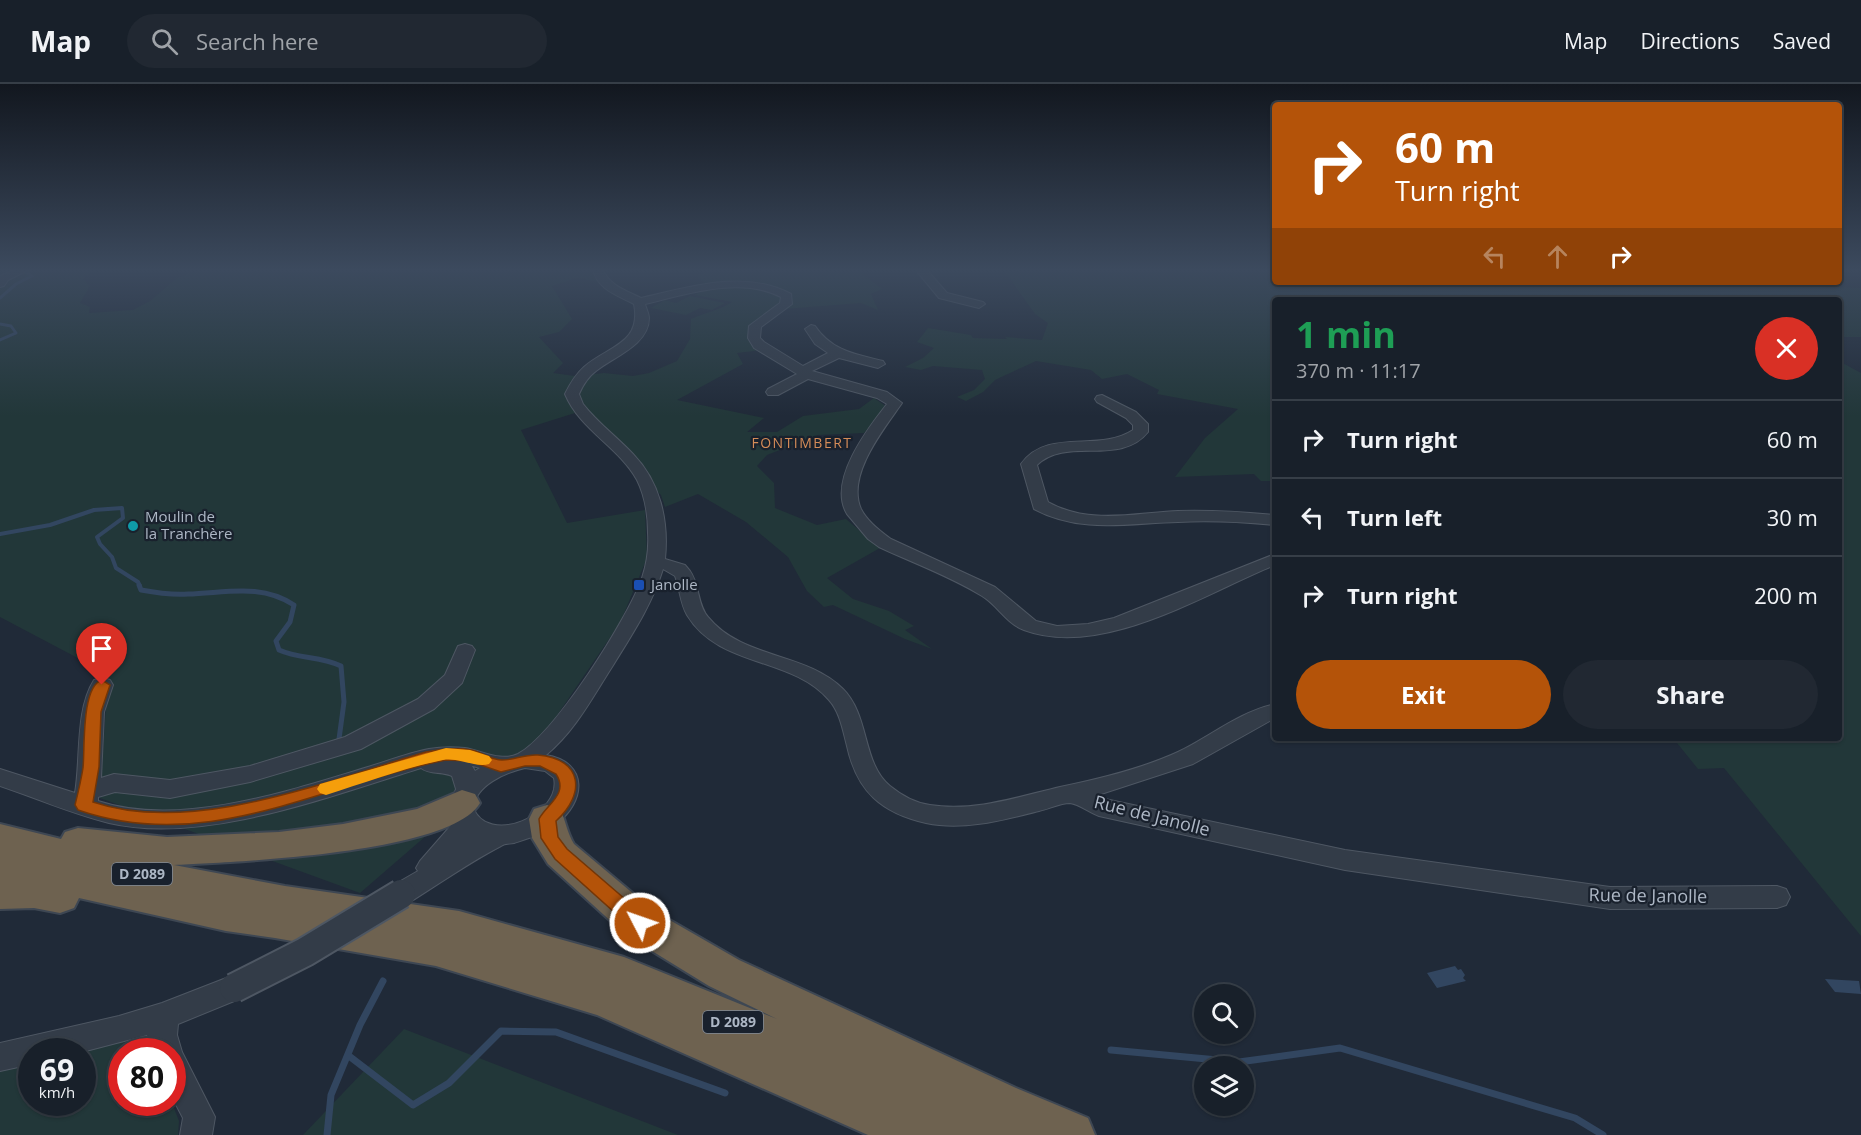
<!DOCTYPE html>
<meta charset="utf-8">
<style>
body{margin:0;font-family:"Open Sans",sans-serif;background:#212832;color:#f1f3f6;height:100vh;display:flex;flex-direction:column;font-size:22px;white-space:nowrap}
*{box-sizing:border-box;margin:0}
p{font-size:20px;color:#9fa3a8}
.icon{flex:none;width:33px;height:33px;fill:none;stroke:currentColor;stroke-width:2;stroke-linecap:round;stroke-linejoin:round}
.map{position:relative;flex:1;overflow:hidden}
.panel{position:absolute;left:1272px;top:213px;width:570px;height:444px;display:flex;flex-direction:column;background:#18202a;border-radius:6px;box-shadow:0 2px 4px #0004,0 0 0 2px #363e47}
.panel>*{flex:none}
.guide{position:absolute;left:1272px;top:18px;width:570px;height:183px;border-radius:6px;box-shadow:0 2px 4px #0004,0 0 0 2px #363e47;background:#b45309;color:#fff;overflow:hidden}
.controls{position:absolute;left:1194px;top:900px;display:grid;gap:12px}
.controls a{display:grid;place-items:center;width:60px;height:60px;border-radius:50%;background:#18202a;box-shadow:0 2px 4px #0004,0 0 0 2px #363e47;font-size:30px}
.speed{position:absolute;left:18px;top:954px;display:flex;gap:12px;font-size:30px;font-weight:700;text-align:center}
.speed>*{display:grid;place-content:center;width:78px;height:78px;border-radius:50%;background:#18202a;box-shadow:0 2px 4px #0004,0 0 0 2px #363e47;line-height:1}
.speed small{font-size:15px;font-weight:400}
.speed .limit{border:9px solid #d22;background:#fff;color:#111}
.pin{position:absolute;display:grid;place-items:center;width:51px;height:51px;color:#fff;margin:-62px -26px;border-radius:50% 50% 50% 0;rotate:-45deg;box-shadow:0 0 6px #0007}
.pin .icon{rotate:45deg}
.me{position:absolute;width:66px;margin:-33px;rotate:311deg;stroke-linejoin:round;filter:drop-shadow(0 0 4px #0008)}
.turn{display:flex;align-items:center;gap:21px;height:126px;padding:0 24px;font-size:27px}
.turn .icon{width:78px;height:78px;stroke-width:2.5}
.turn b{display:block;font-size:42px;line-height:51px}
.lanes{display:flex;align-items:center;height:57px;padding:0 24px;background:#0003;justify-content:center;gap:30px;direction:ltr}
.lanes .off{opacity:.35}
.round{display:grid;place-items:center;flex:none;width:63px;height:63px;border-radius:32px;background:#212832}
.headline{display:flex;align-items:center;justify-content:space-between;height:102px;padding:0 24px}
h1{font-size:36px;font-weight:700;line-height:45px;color:#1e9e55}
.button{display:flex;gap:12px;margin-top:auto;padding:12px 24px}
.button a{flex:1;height:69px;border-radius:36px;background:#b45309;color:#fff;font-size:24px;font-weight:700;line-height:69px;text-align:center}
.button a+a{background:#212832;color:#f1f3f6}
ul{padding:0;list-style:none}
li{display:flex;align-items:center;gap:18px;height:78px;padding:0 24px;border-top:2px solid #363e47}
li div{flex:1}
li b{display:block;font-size:22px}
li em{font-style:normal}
header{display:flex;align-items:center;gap:36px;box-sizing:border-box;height:84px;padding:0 30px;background:#18202a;border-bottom:2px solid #363e47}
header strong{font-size:28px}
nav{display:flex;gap:33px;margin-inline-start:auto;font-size:21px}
.search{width:420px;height:54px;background:#212832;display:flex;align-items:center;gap:15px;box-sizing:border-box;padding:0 21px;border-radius:33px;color:#9fa3a8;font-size:22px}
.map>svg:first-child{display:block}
.green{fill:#223739}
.water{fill:#324660}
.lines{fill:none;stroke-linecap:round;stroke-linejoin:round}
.stream-far3{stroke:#324660;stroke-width:3}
.stream-far2{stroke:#324660;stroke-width:4}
.stream-far1{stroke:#324660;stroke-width:5}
.stream{stroke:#324660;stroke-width:7}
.minor-casing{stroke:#4e5763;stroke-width:2}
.highway-casing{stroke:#3e4753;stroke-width:4}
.minor{fill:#333c48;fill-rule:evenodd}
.highway{fill:#6e6250;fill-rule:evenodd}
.minor-bridge-casing{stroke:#4e5763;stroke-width:32;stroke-linecap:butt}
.minor-bridge{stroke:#333c48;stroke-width:28}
.route{fill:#b45309;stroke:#753606;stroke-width:1.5}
.slow{fill:#f59e0b}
.culture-dot{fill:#0f9aa8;stroke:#19212d;stroke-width:2}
.transit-dot{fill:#1a4fb4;stroke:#19212d;stroke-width:2}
.labels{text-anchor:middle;stroke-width:4.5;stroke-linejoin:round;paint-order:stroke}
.far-neighbourhood-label{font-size:14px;letter-spacing:1.5px;fill:#d58c58;stroke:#19212d}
.shield{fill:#19212d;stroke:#818a97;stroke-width:1.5}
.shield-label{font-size:14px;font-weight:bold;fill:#adb7c5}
.poi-label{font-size:15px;fill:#adb7c5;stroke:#19212d;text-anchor:start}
.near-street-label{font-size:18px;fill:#adb7c5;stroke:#19212d}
</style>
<header>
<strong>Map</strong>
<div class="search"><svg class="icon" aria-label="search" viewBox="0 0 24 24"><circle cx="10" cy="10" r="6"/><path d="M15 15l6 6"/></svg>Search here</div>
<nav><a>Map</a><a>Directions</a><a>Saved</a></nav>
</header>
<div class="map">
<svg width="1861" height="1051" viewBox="0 0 1861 1051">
<rect width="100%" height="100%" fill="#202a38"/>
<g class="green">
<path d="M0,185H113L91,188L83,195L90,202L80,219L90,223L89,229L133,226L150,217L177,194L200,185H594L599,198L577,194L552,202L572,235L559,248L539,253L563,279L553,289L575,292L604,289L633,292L649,289L677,277L690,255L691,235C706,228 718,227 732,218L695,211L708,203L696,191L708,188L713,185H822L845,190L857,185L882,205L871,210L878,226L861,219L784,225L752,247L762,266L737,269L743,280L677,316L764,334L747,348H777L803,332L859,325L874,314L887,323L864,349L818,351L767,371L757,382L774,399L775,424L817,441L846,435L880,464L827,494L853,515L889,527L914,542L905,546L932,565L905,555L833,521L824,523L807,507L788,473L746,438L698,410L665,423L661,411L575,329L521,346L567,439L645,426L647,474L620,539L545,649L360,809L100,714L108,590L0,533Z"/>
<path d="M1003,185H1275V198H1814L1820,203L1861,204V253H1839V216H1275V397H1261L1254,390L1175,393L1205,354L1238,325L1157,310L1159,306L1127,290L1102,295L1091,286L1036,277L995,296L983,308L966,317L957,313L974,306L985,295L982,286L933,282L921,286L905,283L923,274L934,264L917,258L928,244L971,251L973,254L1007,255L1005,253L1042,256L1048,239L1035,230Z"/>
<path d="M690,212L725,219L712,226L700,224L686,231L651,224L665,216L676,219Z"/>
<path d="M1839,277L1861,289V852L1724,684L1698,685L1673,654H1839Z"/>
<path d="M404,945L678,1051H303Z"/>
<path d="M123,955L151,964L152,967L122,968V1018L172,1019L179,1037L178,1051H0V986L31,978L32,1018H82V968Z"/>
</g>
<g class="water">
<path d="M1455,882L1458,886L1461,885L1465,891L1463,894L1466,897L1437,904L1427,889Z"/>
<path d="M1825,895L1859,897L1861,910L1835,908Z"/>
</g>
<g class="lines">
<g class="stream-far3">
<path d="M0,214L16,200L32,192L21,185"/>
<path d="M0,240L11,242L16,249L0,256"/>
</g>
<path class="stream-far2" d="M0,450L50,441L94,426L122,424L123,434L97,453L100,460L112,473L116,484L138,498L140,502"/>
<path class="stream-far1" d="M139,501L141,506C157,509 172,511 188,510C226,509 261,499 294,521L290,538L276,557L279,566C299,575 321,572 341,582L344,618L339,655"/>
<g class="stream">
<path d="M1111,966L1239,978L1340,964L1575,1034L1603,1051"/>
<path d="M349,972L413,1021L449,999L501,947L556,948L725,1009"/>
<path d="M327,1051L331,1011L360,941L383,897"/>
</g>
<defs>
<g id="minor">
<path d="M16,185H30L8,196L4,202L0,203V192Z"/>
<path d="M593,185H603C608,201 627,207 641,214C689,203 744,185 791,210L792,220L761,243L760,254L764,258L803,282L828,269L815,260L805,245L811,241L815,242C832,267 855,270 883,277L885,280L878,284L839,274L812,287L887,308L902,319C884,345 846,391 861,425C867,437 881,448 891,455L995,503L1036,537L1057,542L1088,540L1114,534L1275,470V481C1204,510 1102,575 1024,546C1007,540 997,521 982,512C950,492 913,479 879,463L868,455L847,430C827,397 868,344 887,320L877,314L808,295L778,311H768L766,308L768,305L797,290L754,264L748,254L749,242L780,219L781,213C740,192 688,210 645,220C646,224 649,230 649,234C649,261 613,273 596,287C588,293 583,301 579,310L583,320C598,339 617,353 633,370C660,398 669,436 665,475L685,481L690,487C700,501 697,520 708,533C742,575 806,568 843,605C870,632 862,679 890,702C901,711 915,719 930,721C974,728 1017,713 1060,703C1099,695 1141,685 1178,668C1211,652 1239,628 1275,620V634L1193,680L1098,711L1105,715L1345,766L1610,803L1777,802L1786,805L1790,813L1786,821L1777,824L1610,825L1345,786L1099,732C1090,729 1079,720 1070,719C1060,719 1049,725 1039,727C1003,736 963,747 926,739C882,729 857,708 847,662C843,647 840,628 829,616C791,572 719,584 687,531C680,519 680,505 675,492L663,485C652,521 631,552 612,583C592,614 575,647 546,671C589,678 586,718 556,740C543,750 529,754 514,759C509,760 505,759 501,762C470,778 440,799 410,818L401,821L392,818L388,810L392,802L418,787L416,784L420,777L454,738L449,723L456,705L452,692C442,687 430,691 421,684C330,712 204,761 109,739C72,730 36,714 0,702V685L75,709C81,674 75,626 94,596L102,594L110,596L113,601L104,628L101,694L114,690L170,696L250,682L345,653L418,615L445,591L458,562L465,560L472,562L475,566L462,599L434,625L361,665L250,698L170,714L115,708L98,713V717C179,744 289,707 368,683C388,677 408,669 429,665C441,663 453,663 465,664C483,667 501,678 518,670C555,650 628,534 642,494C647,479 649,465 648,449C648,432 645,412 637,396C619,363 580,346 565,310C570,300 575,291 584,283C608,262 642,260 634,220C617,211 597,205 593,185ZM472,682H473L480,684L475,687ZM525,684L545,687L554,694C562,731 487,763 473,723C477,701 504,689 525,684Z"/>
<path d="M915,185H926L947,209L983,218L985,220L979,224L939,214Z"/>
<path d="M1102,311L1136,328L1148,340V348C1120,383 1067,352 1037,381L1048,418C1089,441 1134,429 1178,427C1211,426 1243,428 1275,431V441C1243,438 1211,436 1178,438C1128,439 1081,450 1034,425L1021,380C1048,343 1098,369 1133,346V341L1126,334L1097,318L1095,315L1097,312Z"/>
<path d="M234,891L244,895L249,904L244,913L178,940L177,951L182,968L215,1033L212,1051H180L183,1034L172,1013V968H152L147,951L82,968H32V980L0,987V959L119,932L162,919Z"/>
</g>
<path id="highway" d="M462,706L475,710L480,719C451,770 232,778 174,781L285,802L459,827L624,873L777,935L709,902L626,851L548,780L532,754L529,735L534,725L547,721L560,725C566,737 567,749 574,760L654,827L739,876L1016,1004L1088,1034L1095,1051H868L597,931L436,882L275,854L226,847L79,814L74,824L60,829L34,824L0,825V740L61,755L65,748L78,744L167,753L279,748L343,740L417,725Z"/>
</defs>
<use href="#minor" class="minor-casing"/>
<use href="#highway" class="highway-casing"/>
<use href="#minor" class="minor"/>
<use href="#highway" class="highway"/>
<defs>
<path id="minor-bridge" d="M234,904L305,868L401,810"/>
</defs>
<use href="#minor-bridge" class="minor-bridge-casing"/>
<use href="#minor-bridge" class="minor-bridge"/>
</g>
<linearGradient id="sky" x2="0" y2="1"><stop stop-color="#12171f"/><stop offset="0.56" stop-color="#3c4a5e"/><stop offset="1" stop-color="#3c4a5e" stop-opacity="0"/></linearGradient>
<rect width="1861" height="332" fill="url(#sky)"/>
<path class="route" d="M102,596L110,601L101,628L99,683L93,718C193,752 329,696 426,668C441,665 456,663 471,666C481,668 492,676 502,676C514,676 525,670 538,671C583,675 586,710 556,737L558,753L567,765L647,834L650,839L647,845L640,847L633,845L555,775L541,754L539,735C547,720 569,710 556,690L540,682H525L501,688L469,677L446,676C322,700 208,771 78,726L75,721C78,709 81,697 83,684C85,666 81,602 102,596Z"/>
<path class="slow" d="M446,664L470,666L489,672L492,676L489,680C475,684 459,673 443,676C404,684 364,699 326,711L320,709L317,705L320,700Z"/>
<circle class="culture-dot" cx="133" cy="442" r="6"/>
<rect class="transit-dot" x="633" y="495" width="12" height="12" rx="3"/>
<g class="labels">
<g class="far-neighbourhood-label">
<text x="802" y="364">FONTIMBERT</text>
</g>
<g class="shield">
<rect x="112" y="779" width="60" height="22" rx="4.5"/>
<rect x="703" y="927" width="60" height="22" rx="4.5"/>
</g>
<g class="shield-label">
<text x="142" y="795">D 2089</text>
<text x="733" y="943">D 2089</text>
</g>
<g class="poi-label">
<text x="145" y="438">Moulin de<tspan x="145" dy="17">la Tranchère</tspan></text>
<text x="651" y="506">Janolle</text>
</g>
<g class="near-street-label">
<text transform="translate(1152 732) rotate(14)" y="6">Rue de Janolle</text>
<text transform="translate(1648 812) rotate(1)" y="6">Rue de Janolle</text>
</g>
</g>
</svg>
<div class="controls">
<a><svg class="icon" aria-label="search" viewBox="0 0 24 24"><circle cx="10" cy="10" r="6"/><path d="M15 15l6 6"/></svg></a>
<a><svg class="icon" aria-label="layers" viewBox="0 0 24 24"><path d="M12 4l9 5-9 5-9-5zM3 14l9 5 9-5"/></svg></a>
</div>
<div class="speed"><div>69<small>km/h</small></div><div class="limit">80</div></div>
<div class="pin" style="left:102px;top:601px;background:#d93025"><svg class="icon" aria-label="arrive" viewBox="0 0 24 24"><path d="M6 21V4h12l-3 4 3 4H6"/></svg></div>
<svg class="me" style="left:640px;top:839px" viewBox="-20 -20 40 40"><circle r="17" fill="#b45309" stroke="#fff" stroke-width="3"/><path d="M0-11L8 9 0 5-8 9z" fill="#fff"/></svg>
<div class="guide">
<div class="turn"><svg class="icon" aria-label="right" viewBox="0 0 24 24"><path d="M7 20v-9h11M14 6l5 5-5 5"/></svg><div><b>60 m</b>Turn right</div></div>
<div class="lanes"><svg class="icon off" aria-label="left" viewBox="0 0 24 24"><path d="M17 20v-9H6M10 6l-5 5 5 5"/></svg><svg class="icon off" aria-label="ahead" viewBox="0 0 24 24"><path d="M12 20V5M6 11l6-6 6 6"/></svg><svg class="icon" aria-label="right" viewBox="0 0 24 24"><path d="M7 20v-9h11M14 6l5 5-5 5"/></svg></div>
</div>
<section class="panel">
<div class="headline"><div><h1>1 min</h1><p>370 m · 11:17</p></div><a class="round" style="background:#d93025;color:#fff"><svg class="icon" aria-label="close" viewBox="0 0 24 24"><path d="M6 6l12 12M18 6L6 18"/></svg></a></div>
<ul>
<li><svg class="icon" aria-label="right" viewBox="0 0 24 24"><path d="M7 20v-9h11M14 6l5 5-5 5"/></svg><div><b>Turn right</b></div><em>60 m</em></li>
<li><svg class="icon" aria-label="left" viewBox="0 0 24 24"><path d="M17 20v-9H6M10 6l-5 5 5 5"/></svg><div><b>Turn left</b></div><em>30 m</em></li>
<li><svg class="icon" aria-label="right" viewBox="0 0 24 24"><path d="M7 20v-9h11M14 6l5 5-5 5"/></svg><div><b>Turn right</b></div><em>200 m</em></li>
</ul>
<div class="button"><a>Exit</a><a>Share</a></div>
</section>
</div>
